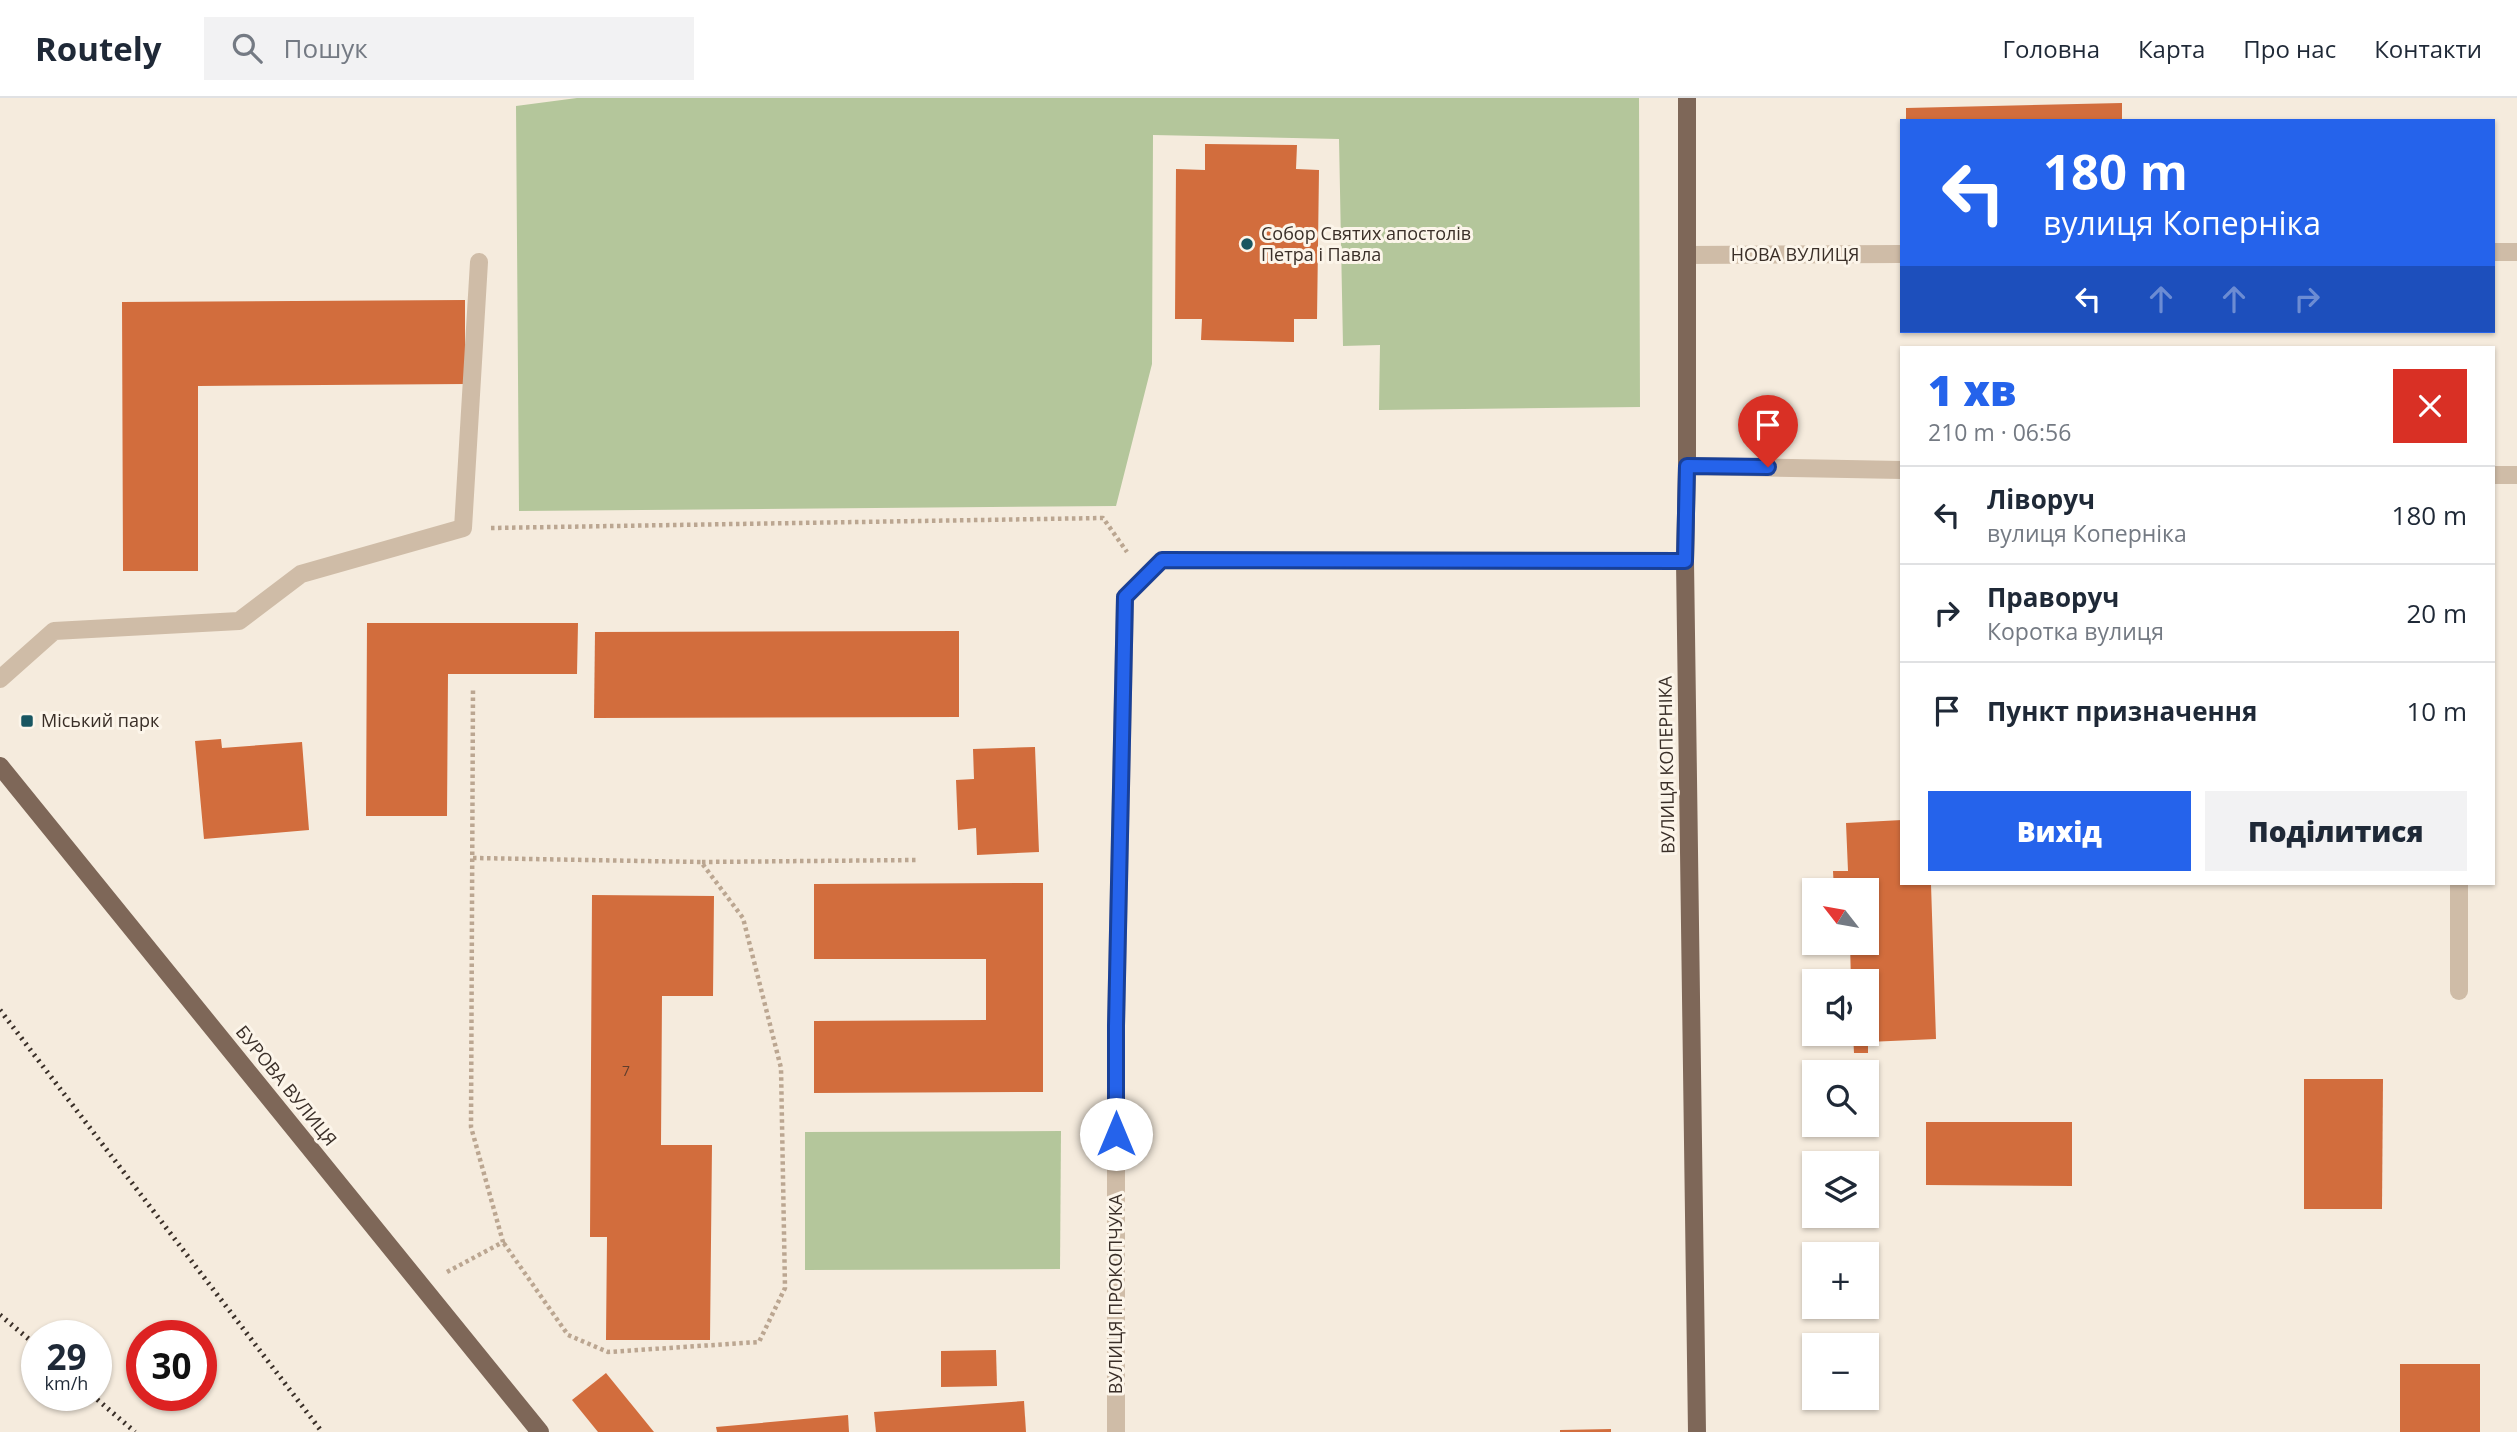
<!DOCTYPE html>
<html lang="uk">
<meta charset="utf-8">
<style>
body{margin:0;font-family:"Open Sans",sans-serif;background:#f2f2f3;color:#1f2937;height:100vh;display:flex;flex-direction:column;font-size:26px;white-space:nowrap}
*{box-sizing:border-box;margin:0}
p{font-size:23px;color:#747a83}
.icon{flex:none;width:38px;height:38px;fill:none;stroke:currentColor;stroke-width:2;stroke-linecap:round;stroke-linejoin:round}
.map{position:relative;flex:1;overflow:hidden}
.side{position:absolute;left:1900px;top:248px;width:595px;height:539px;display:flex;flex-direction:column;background:#fff;border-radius:0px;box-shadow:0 2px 5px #0004}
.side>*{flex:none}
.hud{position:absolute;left:1900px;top:21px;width:595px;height:214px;border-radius:0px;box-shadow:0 2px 5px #0004;background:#2563eb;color:#fff;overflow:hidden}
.needle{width:46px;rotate:301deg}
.tools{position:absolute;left:1802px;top:780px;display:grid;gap:14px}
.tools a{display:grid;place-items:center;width:77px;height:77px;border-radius:0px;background:#fff;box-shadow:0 2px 5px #0004;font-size:35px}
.speed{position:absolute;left:21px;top:1222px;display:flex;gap:14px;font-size:35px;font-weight:700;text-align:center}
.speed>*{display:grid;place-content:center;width:91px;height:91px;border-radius:50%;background:#fff;box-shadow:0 2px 5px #0004;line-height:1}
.speed small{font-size:18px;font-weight:400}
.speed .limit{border:10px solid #d22;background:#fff;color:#111}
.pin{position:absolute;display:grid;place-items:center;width:60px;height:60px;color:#fff;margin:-72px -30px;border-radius:50% 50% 50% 0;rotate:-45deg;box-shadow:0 0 7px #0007}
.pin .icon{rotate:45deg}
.me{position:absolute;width:77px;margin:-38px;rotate:0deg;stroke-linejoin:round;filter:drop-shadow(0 0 5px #0008)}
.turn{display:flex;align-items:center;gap:24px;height:147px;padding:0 28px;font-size:32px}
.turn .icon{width:91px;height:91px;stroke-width:2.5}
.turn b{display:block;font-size:49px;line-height:60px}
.lanes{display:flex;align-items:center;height:66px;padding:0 28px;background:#0003;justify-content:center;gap:35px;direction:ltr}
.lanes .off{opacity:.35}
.round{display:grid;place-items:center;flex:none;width:74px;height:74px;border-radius:0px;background:#f2f2f3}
.overview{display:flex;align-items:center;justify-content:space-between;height:119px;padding:0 28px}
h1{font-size:42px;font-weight:800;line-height:52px;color:#2563eb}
.primary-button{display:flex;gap:14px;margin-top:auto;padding:14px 28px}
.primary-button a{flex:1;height:80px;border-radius:0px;background:#2563eb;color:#fff;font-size:28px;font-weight:800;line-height:80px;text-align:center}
.primary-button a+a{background:#f2f2f3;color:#1f2937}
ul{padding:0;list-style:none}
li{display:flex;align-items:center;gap:21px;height:98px;padding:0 28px;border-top:2px solid #e0e1e3}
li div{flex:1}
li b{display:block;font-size:26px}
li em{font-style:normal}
header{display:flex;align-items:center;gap:42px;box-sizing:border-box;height:98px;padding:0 35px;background:#fff;border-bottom:2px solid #e0e1e3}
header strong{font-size:33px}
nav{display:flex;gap:38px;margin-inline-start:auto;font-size:24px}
.search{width:490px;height:63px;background:#f2f2f3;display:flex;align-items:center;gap:18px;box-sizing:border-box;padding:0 24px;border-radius:0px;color:#747a83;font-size:26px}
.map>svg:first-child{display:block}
.green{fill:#b4c69b}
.building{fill:#d26d3d}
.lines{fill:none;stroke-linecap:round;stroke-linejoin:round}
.path{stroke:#bba691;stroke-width:4.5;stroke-dasharray:3.5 3.5;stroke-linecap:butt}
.minor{stroke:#cfbca7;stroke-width:18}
.major{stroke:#7e6758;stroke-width:18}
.rail{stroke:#3a2f28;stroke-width:5;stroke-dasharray:2 5;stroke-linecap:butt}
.route-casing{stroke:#184099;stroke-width:18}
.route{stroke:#2563eb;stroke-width:12}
.poi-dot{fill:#195661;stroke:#fcf5ea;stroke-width:2.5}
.labels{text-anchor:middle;stroke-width:6;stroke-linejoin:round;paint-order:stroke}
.number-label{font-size:14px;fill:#603e2d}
.poi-label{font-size:18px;fill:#3a2f28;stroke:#fcf5ea;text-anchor:start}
.street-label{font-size:18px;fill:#3a2f28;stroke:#fcf5ea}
</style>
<header>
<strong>Routely</strong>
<div class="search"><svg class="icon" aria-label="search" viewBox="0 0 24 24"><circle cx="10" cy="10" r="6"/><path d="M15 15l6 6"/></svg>Пошук</div>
<nav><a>Головна</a><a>Карта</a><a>Про нас</a><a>Контакти</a></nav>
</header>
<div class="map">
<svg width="2517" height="1334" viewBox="0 0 2517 1334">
<rect width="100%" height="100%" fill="#f5ebdd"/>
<g class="green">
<path d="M577,0H1639L1640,309L1379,312L1380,247L1343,248L1339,41L1153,37L1152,266L1116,408L519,413L516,8Z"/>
<path d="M1061,1033L1060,1171L805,1172V1034Z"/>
</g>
<g class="building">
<path d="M2122,5V23H1906V10Z"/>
<path d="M1205,46L1297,47L1296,71L1319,72L1317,221H1294V244L1201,242L1202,221H1175L1176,71L1205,72Z"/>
<path d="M465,202V286L198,288V473H123L122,204Z"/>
<path d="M367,525H578L577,576H448L447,718H366Z"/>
<path d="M959,533V619L594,620L595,534Z"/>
<path d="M221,641L222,650L302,644L309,732L204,741L195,643Z"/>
<path d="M1035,649L1039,754L977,757L976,730L958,732L956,682L974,681L973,651Z"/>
<path d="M1902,722V786H1931L1936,941L1868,944V955H1854L1853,936H1867V884H1851L1850,845H1867V793H1834L1833,773H1848L1846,725Z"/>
<path d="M1043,785V994L814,995V923L986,922V861H814V786Z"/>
<path d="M592,797L714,798L713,898H662L661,1047H712L710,1242H606L607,1139H590Z"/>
<path d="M2304,981H2383L2382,1111H2304Z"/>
<path d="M1926,1024H2072V1088L1926,1087Z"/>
<path d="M996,1252L997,1288L941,1289V1253Z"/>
<rect x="2400" y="1266" width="80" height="68"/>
<path d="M606,1275L654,1334H598L572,1302Z"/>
<path d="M1024,1303L1026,1334H876L874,1314Z"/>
<path d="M848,1317L849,1334H717L716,1329Z"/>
<path d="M1611,1331V1334H1560V1332Z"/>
</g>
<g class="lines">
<g class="path">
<path d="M491,430L1103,420L1127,454"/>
<path d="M473,760L701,764L743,820L781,970L785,1190L759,1244L608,1254L568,1237L503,1144"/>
<path d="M702,764L916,762"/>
<path d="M447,1174L503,1144L471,1029L473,590"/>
</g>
<g class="minor">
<path d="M2494,154H2517"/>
<path d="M1687,157L1902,156"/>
<path d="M1687,368L1902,372"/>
<path d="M2494,377H2517"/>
<path d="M0,581L54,533L239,523L301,476L463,430L479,164"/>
<path d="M2459,893V786"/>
<path d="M1116,1334V928L1125,499L1162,462L1685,463"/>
</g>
<g class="major">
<path d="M1687,0V368L1685,463L1697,1334"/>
<path d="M0,668L540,1334"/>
</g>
<g class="rail">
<path d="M0,912L322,1334"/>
<path d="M0,1217L37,1248"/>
<path d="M92,1297L135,1334"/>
</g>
</g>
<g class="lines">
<defs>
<path id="route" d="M1116,1036V928L1125,499L1162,462L1685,463L1687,368L1768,369"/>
</defs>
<use href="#route" class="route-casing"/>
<use href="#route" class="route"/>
</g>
<g class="poi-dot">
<circle cx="1247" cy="146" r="7"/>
<rect x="20" y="616" width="14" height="14" rx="3.5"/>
</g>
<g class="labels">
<g class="number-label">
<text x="626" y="978">7</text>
</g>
<g class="poi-label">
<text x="1261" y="142">Собор Святих апостолів<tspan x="1261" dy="21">Петра і Павла</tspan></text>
<text x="41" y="629">Міський парк</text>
</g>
<g class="street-label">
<text x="1795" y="163">НОВА ВУЛИЦЯ</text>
<text transform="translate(1667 667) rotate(-91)" y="6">ВУЛИЦЯ КОПЕРНІКА</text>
<text transform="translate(286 988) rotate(51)" y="6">БУРОВА ВУЛИЦЯ</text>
<text transform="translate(1116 1196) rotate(-90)" y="6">ВУЛИЦЯ ПРОКОПЧУКА</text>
</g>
</g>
</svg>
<div class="tools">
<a><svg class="needle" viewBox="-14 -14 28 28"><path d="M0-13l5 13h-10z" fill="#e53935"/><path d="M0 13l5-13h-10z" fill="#747a83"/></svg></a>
<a><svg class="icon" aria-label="sound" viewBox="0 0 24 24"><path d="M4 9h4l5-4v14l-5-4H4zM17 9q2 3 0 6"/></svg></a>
<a><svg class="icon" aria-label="search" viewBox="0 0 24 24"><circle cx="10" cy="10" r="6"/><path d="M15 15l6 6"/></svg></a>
<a><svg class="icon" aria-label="layers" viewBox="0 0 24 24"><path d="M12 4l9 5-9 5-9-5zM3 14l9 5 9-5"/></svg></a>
<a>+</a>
<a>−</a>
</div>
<div class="speed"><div>29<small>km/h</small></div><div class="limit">30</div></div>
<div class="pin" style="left:1768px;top:369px;background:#d93025"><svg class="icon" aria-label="arrive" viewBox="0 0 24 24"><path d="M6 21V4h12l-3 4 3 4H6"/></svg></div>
<svg class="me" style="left:1116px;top:1036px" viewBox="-20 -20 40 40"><circle r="19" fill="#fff"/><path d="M0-13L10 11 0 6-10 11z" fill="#2563eb"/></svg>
<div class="hud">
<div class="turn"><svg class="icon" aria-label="left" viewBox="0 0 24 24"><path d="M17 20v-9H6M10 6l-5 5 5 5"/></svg><div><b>180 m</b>вулиця Коперніка</div></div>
<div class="lanes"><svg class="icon" aria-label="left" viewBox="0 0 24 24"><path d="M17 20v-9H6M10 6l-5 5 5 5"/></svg><svg class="icon off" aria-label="ahead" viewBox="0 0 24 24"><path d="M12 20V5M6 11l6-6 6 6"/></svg><svg class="icon off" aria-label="ahead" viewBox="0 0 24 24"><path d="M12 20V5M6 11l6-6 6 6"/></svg><svg class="icon off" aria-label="right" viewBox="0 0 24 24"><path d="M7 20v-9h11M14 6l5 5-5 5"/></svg></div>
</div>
<section class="side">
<div class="overview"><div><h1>1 хв</h1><p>210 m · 06:56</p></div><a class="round" style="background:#d93025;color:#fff"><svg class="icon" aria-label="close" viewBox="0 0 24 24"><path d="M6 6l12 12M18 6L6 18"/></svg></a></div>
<ul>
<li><svg class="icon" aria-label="left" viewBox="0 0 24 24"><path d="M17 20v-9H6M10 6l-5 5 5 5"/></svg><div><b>Ліворуч</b><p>вулиця Коперніка</p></div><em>180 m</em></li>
<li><svg class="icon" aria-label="right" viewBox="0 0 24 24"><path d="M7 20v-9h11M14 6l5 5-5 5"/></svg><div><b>Праворуч</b><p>Коротка вулиця</p></div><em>20 m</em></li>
<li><svg class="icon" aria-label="arrive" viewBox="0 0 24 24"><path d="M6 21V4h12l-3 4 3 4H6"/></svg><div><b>Пункт призначення</b></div><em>10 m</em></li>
</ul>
<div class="primary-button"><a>Вихід</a><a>Поділитися</a></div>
</section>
</div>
